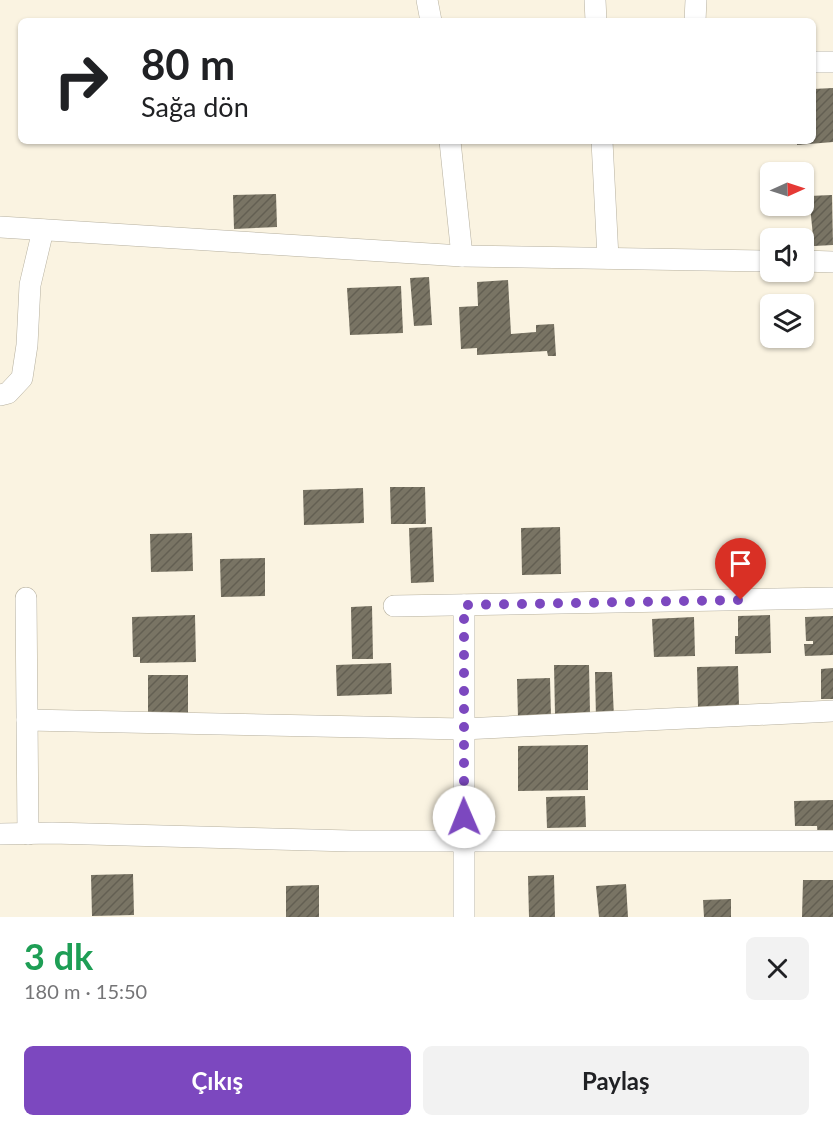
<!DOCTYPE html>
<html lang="tr">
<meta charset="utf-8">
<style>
body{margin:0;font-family:Lato,sans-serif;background:#f2f2f2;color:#202124;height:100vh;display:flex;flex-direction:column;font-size:22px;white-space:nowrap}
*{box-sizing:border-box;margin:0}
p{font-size:20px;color:#757577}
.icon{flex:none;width:33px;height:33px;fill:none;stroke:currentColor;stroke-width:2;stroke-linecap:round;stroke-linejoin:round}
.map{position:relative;height:917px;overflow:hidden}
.sheet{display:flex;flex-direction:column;background:#fff;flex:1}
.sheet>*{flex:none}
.banner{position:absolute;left:18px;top:18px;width:798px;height:126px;border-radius:9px;box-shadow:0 2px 4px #0004;background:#fff;color:#202124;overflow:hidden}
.needle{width:39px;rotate:87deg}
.controls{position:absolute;left:760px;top:162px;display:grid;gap:12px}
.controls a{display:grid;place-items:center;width:54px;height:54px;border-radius:9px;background:#fff;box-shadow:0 2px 4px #0004;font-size:30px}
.pin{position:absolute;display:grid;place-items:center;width:51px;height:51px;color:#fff;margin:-62px -26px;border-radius:50% 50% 50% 0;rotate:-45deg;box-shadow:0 0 6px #0007}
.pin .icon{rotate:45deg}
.me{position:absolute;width:66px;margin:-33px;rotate:359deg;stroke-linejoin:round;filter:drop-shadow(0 0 4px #0008)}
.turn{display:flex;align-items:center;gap:21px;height:126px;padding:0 24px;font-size:27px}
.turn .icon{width:78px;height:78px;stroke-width:2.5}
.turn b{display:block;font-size:42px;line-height:51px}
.round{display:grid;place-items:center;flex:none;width:63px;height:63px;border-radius:9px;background:#f2f2f2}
.summary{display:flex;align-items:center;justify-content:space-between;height:102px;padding:0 24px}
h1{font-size:36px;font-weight:700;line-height:45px;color:#1e9e55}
.button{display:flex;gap:12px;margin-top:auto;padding:12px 24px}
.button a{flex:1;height:69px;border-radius:9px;background:#7c48bf;color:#fff;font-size:24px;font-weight:700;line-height:69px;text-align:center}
.button a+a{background:#f2f2f2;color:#202124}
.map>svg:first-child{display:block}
.building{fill:url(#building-hatch)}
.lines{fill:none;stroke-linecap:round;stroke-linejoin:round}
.minor-casing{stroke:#b6b09f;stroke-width:22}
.minor{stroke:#fff;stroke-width:21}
.route{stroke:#7c48bf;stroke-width:10;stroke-dasharray:0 18}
</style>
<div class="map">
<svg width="833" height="917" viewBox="0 0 833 917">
<defs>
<pattern id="building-hatch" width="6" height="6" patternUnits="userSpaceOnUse" patternTransform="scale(1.5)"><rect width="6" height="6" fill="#797464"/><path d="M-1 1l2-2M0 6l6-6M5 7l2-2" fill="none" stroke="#635f52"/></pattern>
</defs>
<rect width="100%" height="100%" fill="#faf3e1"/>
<g class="building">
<path d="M833,88V142L797,145V141H813V89Z"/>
<path d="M276,194L277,227L234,229L233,195Z"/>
<path d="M832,195L833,245L814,246L809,196Z"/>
<path d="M429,277L432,325L414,326L410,278Z"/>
<path d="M508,280L511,334L536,332V325L554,324L556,356H548L547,351L477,355V348L461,349L459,307L478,306L477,282Z"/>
<path d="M401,286L403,333L350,335L347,288Z"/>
<path d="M390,487H425L426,524H391Z"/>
<path d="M363,488L364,523L304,525L303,490Z"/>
<path d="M432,527L434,582L411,583L409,528Z"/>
<path d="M560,527L561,574L522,575L521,528Z"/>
<path d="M192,533L193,571L151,572L150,534Z"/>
<path d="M265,558V596L221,597L220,559Z"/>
<path d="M372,606L373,659H352L351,607Z"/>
<path d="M195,615L196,662L140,663V657H133L132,617Z"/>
<path d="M770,615L771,653L735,654V636H738V616Z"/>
<path d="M833,616V655L805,656L804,644H813V641H806L805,617Z"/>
<path d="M694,617L695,656L654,657L652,619Z"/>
<path d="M391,663L392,694L337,696L336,665Z"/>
<path d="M554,665H589L590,713L555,714Z"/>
<path d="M738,666L739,706L698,707L697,667Z"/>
<path d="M833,668V699H821V669Z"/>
<path d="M595,672H612L614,718L596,719Z"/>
<path d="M148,675H188V713L148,714Z"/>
<path d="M550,678L551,717L518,718L517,679Z"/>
<path d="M588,745V790L518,791V746Z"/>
<path d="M585,796L586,827L547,828L546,797Z"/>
<path d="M833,800V835L818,838L817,826H795L794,801Z"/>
<path d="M133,874L134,915L92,916L91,875Z"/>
<path d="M554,875L555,917H529L528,876Z"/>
<path d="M803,880H833V917H802Z"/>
<path d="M626,884L628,917H599L596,886Z"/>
<path d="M319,885V917H286V886Z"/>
<path d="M731,899V917H704L703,900Z"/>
</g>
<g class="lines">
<defs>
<g id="minor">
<path d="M427,0L431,21"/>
<path d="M595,0L596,21"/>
<path d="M695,21L696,0"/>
<path d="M813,62H833"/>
<path d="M450,141L462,256"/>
<path d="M602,141L608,258"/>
<path d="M0,227L462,256L771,261"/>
<path d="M804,261L833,262"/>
<path d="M0,395L8,393L22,378L27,345L30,285L43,230"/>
<path d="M26,598L28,834"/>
<path d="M394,606L833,598"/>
<path d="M27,720L463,729L833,711"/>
<path d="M0,834L52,833L351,841H833"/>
<path d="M464,917V605"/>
</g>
</defs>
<use href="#minor" class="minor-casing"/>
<use href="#minor" class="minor"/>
</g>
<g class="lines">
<path class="route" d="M464,817V605L741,600"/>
</g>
</svg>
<div class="controls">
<a><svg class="needle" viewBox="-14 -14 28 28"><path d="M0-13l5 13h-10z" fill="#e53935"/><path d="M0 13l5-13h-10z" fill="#757577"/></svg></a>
<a><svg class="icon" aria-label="sound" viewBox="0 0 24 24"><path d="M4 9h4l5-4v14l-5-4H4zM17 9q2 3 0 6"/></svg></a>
<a><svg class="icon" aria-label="layers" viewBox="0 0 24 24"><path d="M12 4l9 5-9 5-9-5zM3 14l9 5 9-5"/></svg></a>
</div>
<div class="pin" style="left:741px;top:600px;background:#d93025"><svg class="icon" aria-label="arrive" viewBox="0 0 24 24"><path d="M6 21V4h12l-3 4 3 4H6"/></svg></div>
<svg class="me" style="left:464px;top:817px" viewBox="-20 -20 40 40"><circle r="19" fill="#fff"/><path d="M0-13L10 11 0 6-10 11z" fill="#7c48bf"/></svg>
<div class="banner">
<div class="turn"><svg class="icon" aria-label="right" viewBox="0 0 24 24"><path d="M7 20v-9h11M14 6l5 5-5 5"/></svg><div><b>80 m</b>Sağa dön</div></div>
</div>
</div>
<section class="sheet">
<div class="summary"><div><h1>3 dk</h1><p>180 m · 15:50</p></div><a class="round"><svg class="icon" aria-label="close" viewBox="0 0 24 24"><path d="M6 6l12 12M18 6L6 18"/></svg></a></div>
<div class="button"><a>Çıkış</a><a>Paylaş</a></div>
</section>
